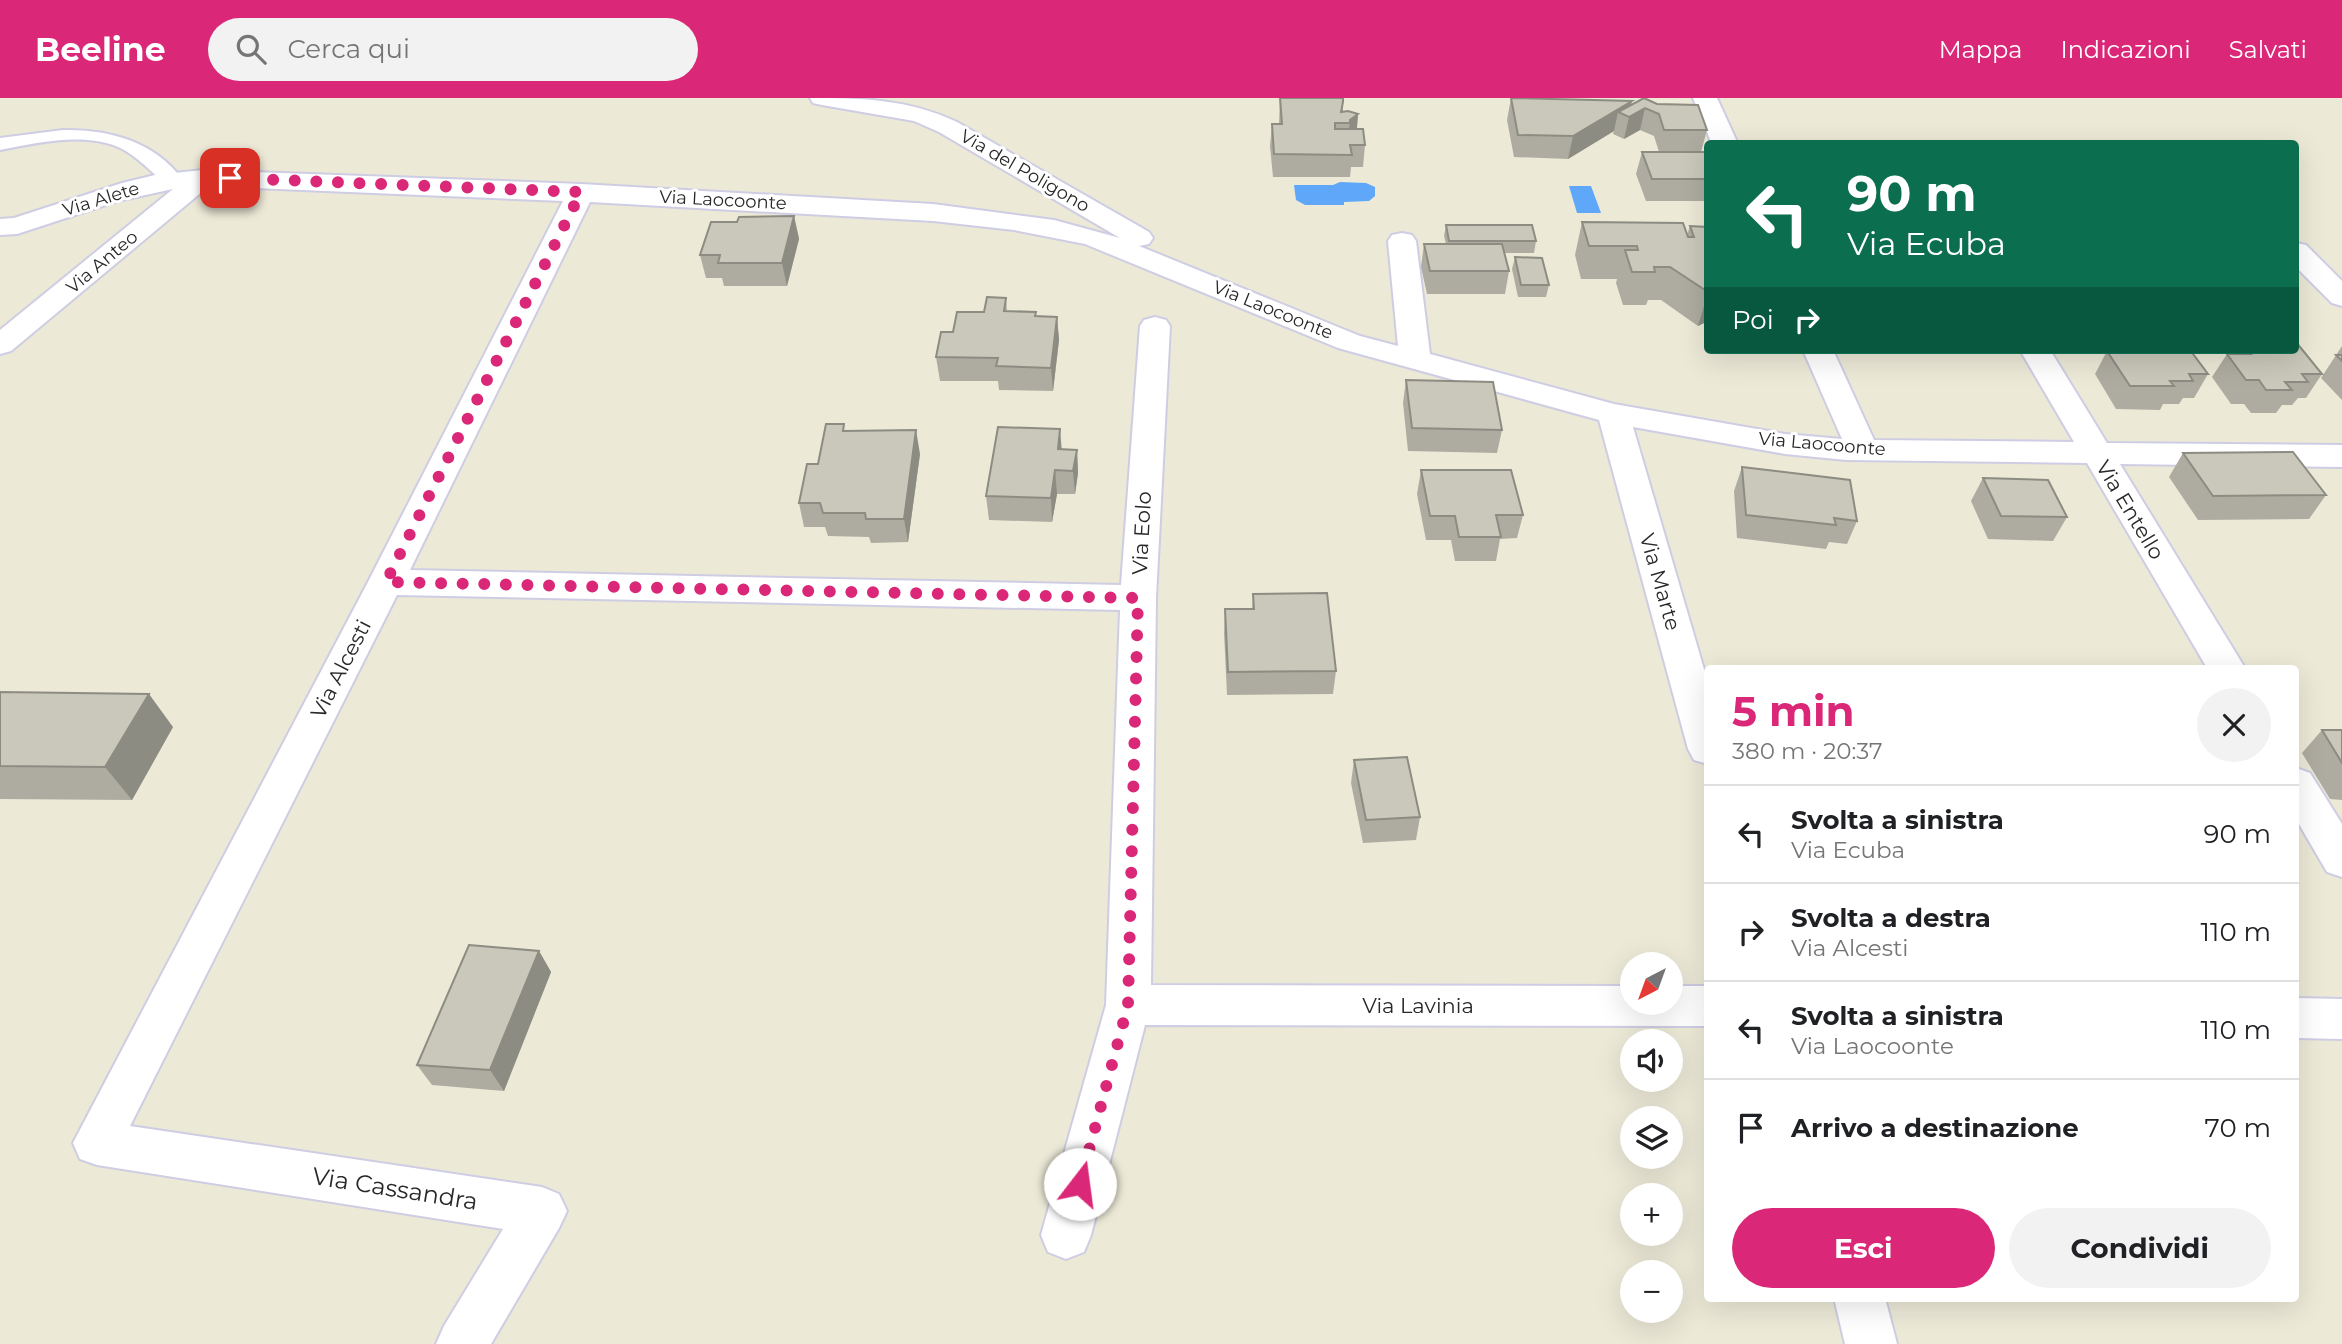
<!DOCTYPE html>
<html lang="it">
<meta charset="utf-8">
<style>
body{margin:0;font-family:Montserrat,sans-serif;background:#f2f2f2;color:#202124;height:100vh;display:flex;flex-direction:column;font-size:26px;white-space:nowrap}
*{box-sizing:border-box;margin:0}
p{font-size:23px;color:#757577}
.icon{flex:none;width:38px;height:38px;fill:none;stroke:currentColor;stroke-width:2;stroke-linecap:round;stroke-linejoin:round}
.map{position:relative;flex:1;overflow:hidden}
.panel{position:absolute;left:1704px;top:567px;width:595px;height:637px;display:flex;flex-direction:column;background:#fff;border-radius:7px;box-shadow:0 7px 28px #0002}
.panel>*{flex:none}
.hud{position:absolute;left:1704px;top:42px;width:595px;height:214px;border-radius:7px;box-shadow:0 7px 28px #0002;background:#0b6e4f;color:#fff;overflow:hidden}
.needle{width:46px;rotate:221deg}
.buttons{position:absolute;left:1620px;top:854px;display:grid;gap:14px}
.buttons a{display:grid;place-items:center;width:63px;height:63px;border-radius:50%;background:#fff;box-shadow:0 7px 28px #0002;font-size:35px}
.pin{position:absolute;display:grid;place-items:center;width:60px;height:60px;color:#fff;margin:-30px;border-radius:14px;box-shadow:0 4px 10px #0006}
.me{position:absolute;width:77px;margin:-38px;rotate:15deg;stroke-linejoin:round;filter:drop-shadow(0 0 5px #0008)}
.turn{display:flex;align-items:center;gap:24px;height:147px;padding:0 28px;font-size:32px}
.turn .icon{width:91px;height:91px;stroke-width:2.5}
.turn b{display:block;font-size:49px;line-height:60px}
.then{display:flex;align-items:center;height:66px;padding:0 28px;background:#0003;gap:14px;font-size:26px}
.round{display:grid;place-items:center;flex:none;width:74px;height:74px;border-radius:37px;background:#f2f2f2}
.overview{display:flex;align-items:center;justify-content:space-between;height:119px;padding:0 28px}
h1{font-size:42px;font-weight:700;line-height:52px;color:#db2777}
.button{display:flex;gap:14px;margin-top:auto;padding:14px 28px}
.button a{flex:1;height:80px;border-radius:42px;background:#db2777;color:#fff;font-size:28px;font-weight:700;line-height:80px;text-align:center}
.button a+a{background:#f2f2f2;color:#202124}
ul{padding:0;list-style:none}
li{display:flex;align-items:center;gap:21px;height:98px;padding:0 28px;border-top:2px solid #e0e0e0}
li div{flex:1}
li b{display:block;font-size:26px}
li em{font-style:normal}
header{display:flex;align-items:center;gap:42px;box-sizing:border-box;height:98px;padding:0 35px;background:#db2777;color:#fff}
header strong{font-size:33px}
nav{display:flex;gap:38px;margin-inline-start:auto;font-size:24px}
.search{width:490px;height:63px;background:#f2f2f2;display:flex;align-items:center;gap:18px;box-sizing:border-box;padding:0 24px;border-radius:38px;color:#757577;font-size:26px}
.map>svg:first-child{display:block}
.water{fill:#5fa7f9}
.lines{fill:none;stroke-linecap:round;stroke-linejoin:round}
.lane-casing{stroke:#cecde3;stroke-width:4}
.street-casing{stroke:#cecde3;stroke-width:4}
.lane{fill:#fff;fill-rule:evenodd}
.street{fill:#fff;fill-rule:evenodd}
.wall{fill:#aeaca0}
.shaded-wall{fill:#8d8c82}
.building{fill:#cac8ba;stroke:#8d8c82;stroke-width:2}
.route{stroke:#db2777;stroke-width:12;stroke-dasharray:0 21.6}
.labels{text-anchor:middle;stroke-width:6;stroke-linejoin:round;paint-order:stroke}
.far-street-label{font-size:18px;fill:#282828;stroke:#fff}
.street-label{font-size:21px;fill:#282828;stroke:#fff}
.near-street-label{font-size:24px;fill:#282828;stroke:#fff}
</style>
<header>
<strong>Beeline</strong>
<div class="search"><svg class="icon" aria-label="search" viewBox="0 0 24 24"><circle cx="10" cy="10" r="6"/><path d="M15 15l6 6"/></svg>Cerca qui</div>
<nav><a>Mappa</a><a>Indicazioni</a><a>Salvati</a></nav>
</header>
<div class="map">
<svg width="2342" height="1246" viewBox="0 0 2342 1246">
<rect width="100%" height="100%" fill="#ece9d7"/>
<g class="water">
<path d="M1340,84L1366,85L1375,89V98L1369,103L1344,104V107H1305L1296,102L1294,87H1333Z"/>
<path d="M1569,88H1591L1601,115H1577Z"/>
</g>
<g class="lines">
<defs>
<path id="lane" d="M63,32C108,31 154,43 182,81L172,87L165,85C150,73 136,57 118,49C83,34 36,45 0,52V40Z"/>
<g id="street">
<path d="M810,0C863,0 908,1 957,24L1149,134L1153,140L1149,146L1139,148L1360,238L1398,248L1388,143L1392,137L1402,135L1412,137L1416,143L1430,256L1614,306L1785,336L1842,341L1803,252H1833L1874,342L2074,344L2020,252H2050L2107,345L2342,347V369L2120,366L2245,570H2207L2087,365L1846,362L1785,356L1633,329L1708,585V666L1694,662L1688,651L1599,322L1338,250L1085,146L1014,132L933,123L590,104L410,472L1121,487L1140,228L1144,222L1155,219L1166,222L1170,228L1156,500L1151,887L1633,888V905H1671V888H1708V928L1145,927L1091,1137L1084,1154L1066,1161L1048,1154L1041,1137L1106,907L1120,512L397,497L130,1028L542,1089L559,1096L567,1113L559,1130L491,1246H436L444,1228L503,1131L97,1067L80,1061L73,1045L368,484L563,103L209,88L11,253L0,256V232L173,91L118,103L17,136L0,137V121L14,120L122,85L155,77L203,72L581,86L933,106L1054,122L1120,140L939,34L914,23L822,7L813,5Z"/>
<path d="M1693,0H1717L1738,46H1712Z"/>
<path d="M2296,145L2306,147L2342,183V208L2332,205L2296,169Z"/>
<path d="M2296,670L2310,675L2342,726V779L2327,774L2296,721Z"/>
<path d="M2296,900L2342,901V941L2296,940Z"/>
<path d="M1834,1200H1885L1897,1246H1845Z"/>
</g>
</defs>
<use href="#lane" class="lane-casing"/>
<use href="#street" class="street-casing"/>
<use href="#lane" class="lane"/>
<use href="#street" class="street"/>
</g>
<g class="wall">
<path d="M1280,0L1343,4V14L1358,16L1357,31L1365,47L1363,69H1351L1350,79H1273L1270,48L1272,26H1279Z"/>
<path d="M1511,0L1631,7L1644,0L1707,32L1701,54H1708V103H1646L1636,76L1642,54H1659L1654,38L1640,32L1624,41L1613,36L1614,33L1568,61L1514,59L1507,22Z"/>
<path d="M794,118L799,141L787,188H724L722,180H706L700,157L737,124Z"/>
<path d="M1582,124L1687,137L1690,128L1708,129V223L1698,228L1661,202H1648L1646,207H1623L1616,185L1617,181H1581L1575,157Z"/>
<path d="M1446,127L1536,143L1534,155H1504L1509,173L1505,196H1427L1421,169L1424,146H1446L1444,138Z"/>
<path d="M1515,159L1549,187L1546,199H1518L1512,171Z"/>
<path d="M1006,200L1007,213L1036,218L1057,219L1059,242L1053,293L999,292L998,283H940L936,259L953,234Z"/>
<path d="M2342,248V302L2321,280Z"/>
<path d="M2115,252H2190L2208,276L2194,300H2183L2179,306H2163L2160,312L2116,311L2095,276L2107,253Z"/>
<path d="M2236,252H2296L2322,276L2306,300H2298L2292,307H2282L2276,315H2251L2244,306H2231L2212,279L2227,256H2233Z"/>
<path d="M1406,282L1502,332L1497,355L1408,353L1403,305Z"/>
<path d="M846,333L920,356L908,444L871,445L869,439L828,438L825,429H804L799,405L818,366Z"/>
<path d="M1062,351L1077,352L1078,375L1075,396H1057L1052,424L989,422L986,398Z"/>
<path d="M2183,355L2326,397L2309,421L2198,422L2169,379Z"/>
<path d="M1742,369L1857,423L1847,446L1829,444L1826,451L1737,440L1734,393Z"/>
<path d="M1421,372L1523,417L1517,440L1500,441L1496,463H1455L1451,442H1426L1417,396Z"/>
<path d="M1983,380L2067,419L2053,443L1988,441L1971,403Z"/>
<path d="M1253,496L1336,573L1333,596L1227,597L1224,535L1225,511H1252Z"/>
<path d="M0,594L173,629L132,702L0,701Z"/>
<path d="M2322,632H2342V702L2330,701L2302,655Z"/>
<path d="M1354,662L1420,719L1416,742L1363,745L1351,685Z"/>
<path d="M539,853L551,874L504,993L432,987L417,967Z"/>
</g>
<g class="shaded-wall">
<path d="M1632,3L1628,18L1618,14L1614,33L1568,61L1573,38Z"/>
<path d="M1645,10L1640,32L1624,41L1629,19Z"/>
<path d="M1358,16L1356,39L1348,44L1350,22Z"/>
<path d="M794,118L799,141L787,188L782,165Z"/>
<path d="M1708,194V223L1698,228L1708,195Z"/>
<path d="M1057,219L1059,242L1053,293L1051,270Z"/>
<path d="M1060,331L1062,355L1059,374L1058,351Z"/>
<path d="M916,332L920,356L908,444L904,421Z"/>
<path d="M1077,352L1078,375L1075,396L1073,373Z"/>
<path d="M1055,372L1057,396L1052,424L1051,400Z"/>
<path d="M149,596L173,629L132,702L105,669Z"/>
<path d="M539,853L551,874L504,993L490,972Z"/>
</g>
<g class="building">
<path d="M1280,0H1343V4L1341,14L1348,13L1358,16L1350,22V25H1335V31H1363L1365,47H1350L1352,57L1274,56L1272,26H1282Z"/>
<path d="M1511,0L1632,3L1573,38L1518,37Z"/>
<path d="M1644,0L1657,6L1698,7L1707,32H1664L1659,16L1645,10L1629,19L1618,14Z"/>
<path d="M1642,54H1708V81H1652Z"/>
<path d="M794,118L782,165H718L720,157H700L711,124H737L739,119Z"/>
<path d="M1582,124L1683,125L1688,139H1694L1690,128L1708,129V194L1670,169H1654L1655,174H1632L1625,152H1638L1637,148H1589Z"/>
<path d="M1446,127H1532L1536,143H1449Z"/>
<path d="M1424,146H1502L1509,173H1430Z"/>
<path d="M1515,159L1542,160L1549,187H1521Z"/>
<path d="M987,199L1006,200L1004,213L1036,214L1035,218L1057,219L1051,270L996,268L998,260L936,259L941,234H953L957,214H984Z"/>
<path d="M2296,244L2322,276H2302L2308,284H2285L2292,292H2266L2259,282H2246L2227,256H2251L2248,252H2296Z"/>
<path d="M2131,252H2190L2208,276H2189L2193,283H2170L2174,288H2130L2107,253H2132Z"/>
<path d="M2336,257H2342V263Z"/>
<path d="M1406,282L1493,284L1502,332L1412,330Z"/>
<path d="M826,326H844L843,333L916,332L904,421H866L865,415H823L820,405H799L807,366H818Z"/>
<path d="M998,329L1060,331L1058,351L1077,352L1073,373L1055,372L1051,400L986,398Z"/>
<path d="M2293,354L2326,397L2213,398L2183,355Z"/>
<path d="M1742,369L1850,382L1857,423L1834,420L1836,427L1746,417Z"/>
<path d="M1421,372H1511L1523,417H1496L1501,439H1459L1455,418H1430Z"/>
<path d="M1983,380L2048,382L2067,419L2001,418Z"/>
<path d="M1327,495L1336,573L1228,574L1225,511H1254L1253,496Z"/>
<path d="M0,594L149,596L105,669L0,668Z"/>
<path d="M2322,632H2342V665Z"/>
<path d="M1407,659L1420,719L1366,722L1354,662Z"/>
<path d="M469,847L539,853L490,972L417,967Z"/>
</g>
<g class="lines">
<path class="route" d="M230,80L581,94L386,484L1138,500L1128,907L1080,1086"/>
</g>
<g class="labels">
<g class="far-street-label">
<text transform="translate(1025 73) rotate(30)" y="6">Via del Poligono</text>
<text transform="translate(101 101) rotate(-17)" y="6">Via Alete</text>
<text transform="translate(723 102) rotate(3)" y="6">Via Laocoonte</text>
<text transform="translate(102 164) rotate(-40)" y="6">Via Anteo</text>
<text transform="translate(1273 212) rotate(22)" y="6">Via Laocoonte</text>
<text transform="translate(1822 346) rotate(5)" y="6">Via Laocoonte</text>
</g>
<g class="street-label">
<text transform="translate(2130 412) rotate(59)" y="7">Via Entello</text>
<text transform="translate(1142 435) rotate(-87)" y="7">Via Eolo</text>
<text transform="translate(1660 484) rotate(74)" y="7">Via Marte</text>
<text transform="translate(341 571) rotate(-63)" y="7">Via Alcesti</text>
<text x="1418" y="915">Via Lavinia</text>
</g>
<g class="near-street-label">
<text transform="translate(395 1091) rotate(9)" y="8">Via Cassandra</text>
</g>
</g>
</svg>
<div class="buttons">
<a><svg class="needle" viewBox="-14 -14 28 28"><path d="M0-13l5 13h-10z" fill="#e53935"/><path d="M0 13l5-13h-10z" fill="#757577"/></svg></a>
<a><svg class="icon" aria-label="sound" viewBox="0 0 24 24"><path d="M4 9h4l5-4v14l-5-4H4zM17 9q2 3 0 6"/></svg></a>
<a><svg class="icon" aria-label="layers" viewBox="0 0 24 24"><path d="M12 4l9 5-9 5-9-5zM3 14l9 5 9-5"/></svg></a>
<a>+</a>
<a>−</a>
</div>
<div class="pin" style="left:230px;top:80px;background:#d93025"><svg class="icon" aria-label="arrive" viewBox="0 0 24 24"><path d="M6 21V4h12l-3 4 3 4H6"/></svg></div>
<svg class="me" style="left:1080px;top:1086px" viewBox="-20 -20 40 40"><circle r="19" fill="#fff"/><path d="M0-13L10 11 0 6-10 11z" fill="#db2777"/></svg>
<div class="hud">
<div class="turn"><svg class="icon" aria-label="left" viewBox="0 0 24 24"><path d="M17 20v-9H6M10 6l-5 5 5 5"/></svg><div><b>90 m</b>Via Ecuba</div></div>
<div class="then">Poi<svg class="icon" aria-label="right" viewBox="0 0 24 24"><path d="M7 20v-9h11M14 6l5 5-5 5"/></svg></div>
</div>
<section class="panel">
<div class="overview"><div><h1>5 min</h1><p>380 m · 20:37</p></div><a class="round"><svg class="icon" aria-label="close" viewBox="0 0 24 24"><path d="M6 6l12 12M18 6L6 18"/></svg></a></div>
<ul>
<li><svg class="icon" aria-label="left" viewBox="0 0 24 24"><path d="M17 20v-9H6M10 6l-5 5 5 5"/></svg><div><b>Svolta a sinistra</b><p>Via Ecuba</p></div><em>90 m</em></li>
<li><svg class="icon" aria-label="right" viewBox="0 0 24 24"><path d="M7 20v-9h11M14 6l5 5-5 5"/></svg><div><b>Svolta a destra</b><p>Via Alcesti</p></div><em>110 m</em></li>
<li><svg class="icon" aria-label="left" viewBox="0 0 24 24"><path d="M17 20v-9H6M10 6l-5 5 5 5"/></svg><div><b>Svolta a sinistra</b><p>Via Laocoonte</p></div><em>110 m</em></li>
<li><svg class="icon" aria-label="arrive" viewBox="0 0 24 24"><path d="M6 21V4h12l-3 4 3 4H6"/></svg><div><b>Arrivo a destinazione</b></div><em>70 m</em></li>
</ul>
<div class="button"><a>Esci</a><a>Condividi</a></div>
</section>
</div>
